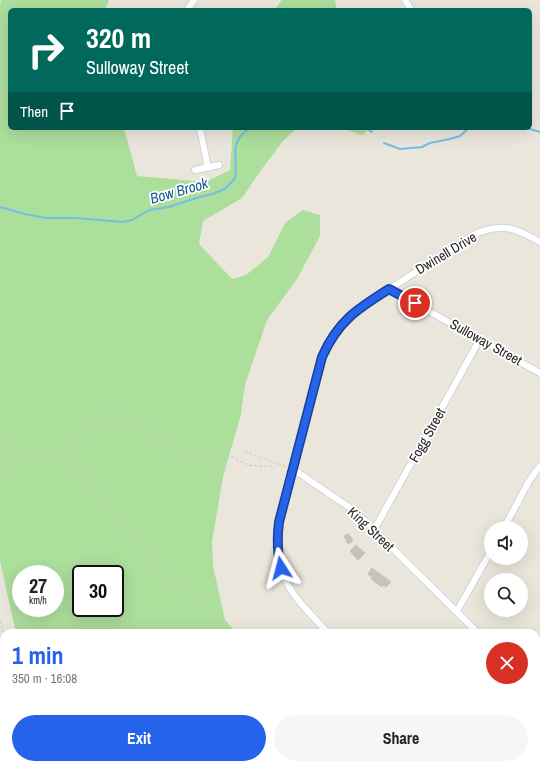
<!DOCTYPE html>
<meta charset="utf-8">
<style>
body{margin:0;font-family:"Archivo Narrow",sans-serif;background:#f6f6f6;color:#222;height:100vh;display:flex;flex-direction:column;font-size:15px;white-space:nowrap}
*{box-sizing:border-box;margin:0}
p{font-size:13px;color:#767676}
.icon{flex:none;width:22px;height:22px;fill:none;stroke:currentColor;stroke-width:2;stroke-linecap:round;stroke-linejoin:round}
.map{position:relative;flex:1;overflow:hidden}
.side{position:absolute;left:0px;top:629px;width:540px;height:140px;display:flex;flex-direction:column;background:#fff;border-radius:12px 12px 0 0;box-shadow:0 4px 16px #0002}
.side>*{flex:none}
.guide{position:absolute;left:8px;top:8px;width:524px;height:122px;border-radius:6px;box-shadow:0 4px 16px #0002;background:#00695c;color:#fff;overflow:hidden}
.tools{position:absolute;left:484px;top:521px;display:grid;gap:8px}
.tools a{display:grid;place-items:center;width:44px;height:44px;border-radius:50%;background:#fff;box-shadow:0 4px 16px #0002;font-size:20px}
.speed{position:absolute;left:12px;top:565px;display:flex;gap:8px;font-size:20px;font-weight:700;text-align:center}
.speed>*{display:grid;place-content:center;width:52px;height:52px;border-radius:50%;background:#fff;box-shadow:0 4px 16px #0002;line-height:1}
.speed small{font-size:10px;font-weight:400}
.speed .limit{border:2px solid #111;border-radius:6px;background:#fff;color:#111}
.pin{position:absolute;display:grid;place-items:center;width:34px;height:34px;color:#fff;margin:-17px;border:2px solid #fff;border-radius:50%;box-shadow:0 1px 4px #0007}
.me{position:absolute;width:44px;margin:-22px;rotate:351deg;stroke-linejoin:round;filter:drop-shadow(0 0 3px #0008)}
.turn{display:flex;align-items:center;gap:14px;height:84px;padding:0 12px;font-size:18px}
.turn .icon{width:52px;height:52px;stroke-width:2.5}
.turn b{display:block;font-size:28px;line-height:34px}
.then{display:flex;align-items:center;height:38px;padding:0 12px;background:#0003;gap:8px;font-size:15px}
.round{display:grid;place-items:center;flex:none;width:42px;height:42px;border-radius:21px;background:#f6f6f6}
.summary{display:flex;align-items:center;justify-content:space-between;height:68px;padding:0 12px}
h1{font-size:24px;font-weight:700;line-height:30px;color:#2563eb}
.button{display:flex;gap:8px;margin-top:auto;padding:8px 12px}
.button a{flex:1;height:46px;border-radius:24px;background:#2563eb;color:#fff;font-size:16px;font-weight:700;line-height:46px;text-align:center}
.button a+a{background:#f6f6f6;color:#222}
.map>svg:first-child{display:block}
.medical{fill:#f1dbd9}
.green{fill:#acde9c;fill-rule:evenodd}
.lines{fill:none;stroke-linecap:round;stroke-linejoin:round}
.stream{stroke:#75bde6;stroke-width:2}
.building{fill:#c6c2bb;stroke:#c6c1b6}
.service-casing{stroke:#d1d3e1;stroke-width:5}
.minor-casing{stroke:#d1d3e1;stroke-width:8}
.path{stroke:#c7c7c7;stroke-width:1;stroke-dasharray:3 2;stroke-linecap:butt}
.service{stroke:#fff;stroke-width:3}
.minor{stroke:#fff;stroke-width:6}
.route-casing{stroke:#184099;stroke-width:10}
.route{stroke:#2563eb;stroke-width:7}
.labels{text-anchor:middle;stroke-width:3.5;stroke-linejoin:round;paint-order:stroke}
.street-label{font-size:14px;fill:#292929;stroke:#fff}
.water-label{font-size:15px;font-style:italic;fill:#165b90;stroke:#fff}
</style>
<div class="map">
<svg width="540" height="769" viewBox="0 0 540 769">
<rect width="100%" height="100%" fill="#eae6dc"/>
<path class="medical" d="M0,690H4V765H345L348,769H0Z"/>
<g class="green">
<path d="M1,0H109L105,10H10V128H124L137,176L205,182L230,170L233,128H297L284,140L261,170L242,198L203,221L199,244L232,279L246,275L268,257L285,223L303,210L320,215V236L297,279L267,320L245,385L241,414L223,477L212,541L213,566L225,620L236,633H16L0,561V5ZM21,574H55V608H21ZM81,574H115V608H81Z"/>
<path d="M282,0H335L337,10H274Z"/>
<path d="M342,128H370L362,135Z"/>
<path d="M0,640L4,651V686H0Z"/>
<path d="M301,765H371L374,769H305Z"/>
</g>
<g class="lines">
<g class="stream">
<path d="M366,128L372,132"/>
<path d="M527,128L540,132"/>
<path d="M384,143L400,149L422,147L430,143L450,139L460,136L469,128"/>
<path d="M0,207L25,214L46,218H75L123,222L132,220L149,210L169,207L193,199L212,194L225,189L235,178C239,155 227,146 249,128"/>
</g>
</g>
<g class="building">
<path d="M349,534L353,541L348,544L344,536Z"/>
<path d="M356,545L365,553L358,560L350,551Z"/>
<path d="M372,568L391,582L386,587L383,585L382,587L371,579L373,578L368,574Z"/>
<path d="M0,733V735L3,734L4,737V742L0,743Z"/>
<path d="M162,765H204L199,769H159Z"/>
</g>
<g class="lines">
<defs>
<g id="service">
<path d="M0,762L4,760"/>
<path d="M123,765L125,769"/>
<path d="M271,765L275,769"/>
<path d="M32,769L34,765"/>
<path d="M263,769L267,765"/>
</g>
<g id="minor">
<path d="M405,0L411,10"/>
<path d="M187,10L194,0"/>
<path d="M200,128L208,168"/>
<path d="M195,170L219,165"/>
<path d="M389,289L540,373"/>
<path d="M293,469L353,510L365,521L478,633"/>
<path d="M504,528L529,481L540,466"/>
<path d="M374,530L480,339"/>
<path d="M457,611L491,551"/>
<path d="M328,633C293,595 271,578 279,522L322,357C331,337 342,323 358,309L475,234C503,223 514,227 540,242"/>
<path d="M536,672L540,668"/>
<path d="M72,765L74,769"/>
</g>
</defs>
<use href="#service" class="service-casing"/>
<use href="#minor" class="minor-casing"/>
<g class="path">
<path d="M0,4L23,10"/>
<path d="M0,107L10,104"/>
<path d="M0,439L21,460"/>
<path d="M245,452L287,467"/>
<path d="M67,462L79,434L91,424L113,414C130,421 146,430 162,440C171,446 179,453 190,457C204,462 219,455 233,457C237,458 239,461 243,463C252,467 264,466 273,466"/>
<path d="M0,474C7,468 15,466 21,460L38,463H67L73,465L83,477L100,494L120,522L139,544L160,571L168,579L178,585L195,598L229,633"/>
<path d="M0,621L4,634"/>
<path d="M350,765L353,769"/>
<path d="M155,769L160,765"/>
</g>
<use href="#service" class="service"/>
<use href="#minor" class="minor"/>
</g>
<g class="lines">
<defs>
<path id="route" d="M281,568C277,552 277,538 279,522L322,357C338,321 357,309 389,289L415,303"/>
</defs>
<use href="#route" class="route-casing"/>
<use href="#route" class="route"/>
</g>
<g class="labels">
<g class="street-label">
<text transform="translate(446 253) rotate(-31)" y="5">Dwinell Drive</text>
<text transform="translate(486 342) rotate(29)" y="5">Sulloway Street</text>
<text transform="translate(427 435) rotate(-61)" y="5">Fogg Street</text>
<text transform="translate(371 529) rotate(43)" y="5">King Street</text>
</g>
<g class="water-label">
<text transform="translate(179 191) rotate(-16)" y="5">Bow Brook</text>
</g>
</g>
</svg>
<div class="tools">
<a><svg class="icon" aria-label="sound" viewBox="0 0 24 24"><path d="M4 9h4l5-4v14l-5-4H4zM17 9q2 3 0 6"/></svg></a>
<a><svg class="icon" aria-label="search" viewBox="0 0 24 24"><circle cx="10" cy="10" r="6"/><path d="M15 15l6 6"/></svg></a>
</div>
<div class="speed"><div>27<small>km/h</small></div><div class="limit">30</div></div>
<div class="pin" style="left:415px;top:303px;background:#d93025"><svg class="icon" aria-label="arrive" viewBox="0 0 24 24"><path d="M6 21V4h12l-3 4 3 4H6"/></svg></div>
<svg class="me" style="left:281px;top:568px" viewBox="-20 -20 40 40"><path d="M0-17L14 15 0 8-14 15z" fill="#2563eb" stroke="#fff" stroke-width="4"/></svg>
<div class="guide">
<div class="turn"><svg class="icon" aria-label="right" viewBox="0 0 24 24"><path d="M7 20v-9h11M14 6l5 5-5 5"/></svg><div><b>320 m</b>Sulloway Street</div></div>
<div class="then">Then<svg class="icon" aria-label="arrive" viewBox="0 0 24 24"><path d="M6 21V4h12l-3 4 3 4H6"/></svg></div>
</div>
<section class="side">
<div class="summary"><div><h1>1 min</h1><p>350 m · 16:08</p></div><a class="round" style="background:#d93025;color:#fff"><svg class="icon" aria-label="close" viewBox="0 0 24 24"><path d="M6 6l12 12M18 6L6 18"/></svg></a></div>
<div class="button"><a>Exit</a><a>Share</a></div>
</section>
</div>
